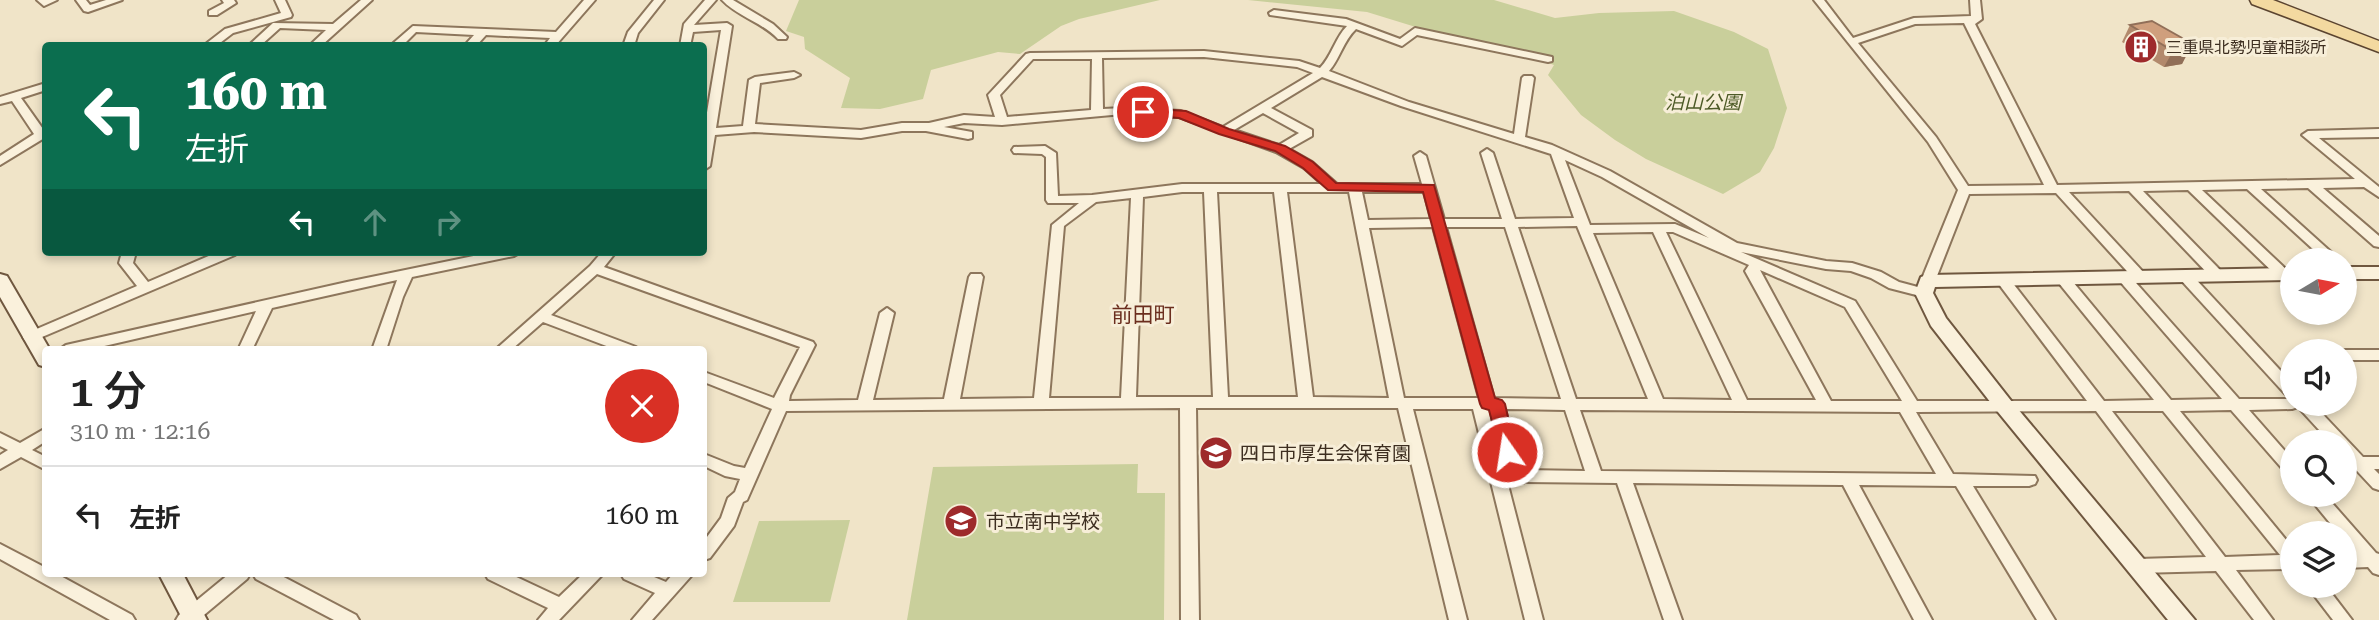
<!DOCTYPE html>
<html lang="ja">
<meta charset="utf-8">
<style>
body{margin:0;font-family:"Roboto Serif","Noto Sans JP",serif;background:#f6f6f6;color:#222;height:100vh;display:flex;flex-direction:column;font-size:26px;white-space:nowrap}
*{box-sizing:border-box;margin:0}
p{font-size:23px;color:#767676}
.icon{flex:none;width:38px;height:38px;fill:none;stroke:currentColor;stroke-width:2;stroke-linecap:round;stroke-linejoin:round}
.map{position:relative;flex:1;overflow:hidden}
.panel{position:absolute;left:42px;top:346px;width:665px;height:231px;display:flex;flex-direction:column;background:#fff;border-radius:7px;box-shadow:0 4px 10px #0003}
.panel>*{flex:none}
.hud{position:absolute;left:42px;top:42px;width:665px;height:214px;border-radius:7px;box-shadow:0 4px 10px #0003;background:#0b6e4f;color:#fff;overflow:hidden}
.needle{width:46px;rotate:80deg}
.controls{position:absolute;left:2280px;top:248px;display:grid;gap:14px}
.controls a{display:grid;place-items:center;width:77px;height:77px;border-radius:50%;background:#fff;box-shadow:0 4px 10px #0003;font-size:35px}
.pin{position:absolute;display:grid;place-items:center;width:60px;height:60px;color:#fff;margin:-30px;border:4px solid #fff;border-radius:50%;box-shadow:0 2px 7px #0007}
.me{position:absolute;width:77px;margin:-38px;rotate:347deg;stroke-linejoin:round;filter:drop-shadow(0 0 5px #0008)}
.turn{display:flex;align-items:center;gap:24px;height:147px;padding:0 28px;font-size:32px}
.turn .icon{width:91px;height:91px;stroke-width:2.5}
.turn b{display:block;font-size:49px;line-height:60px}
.lanes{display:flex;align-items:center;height:66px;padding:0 28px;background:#0003;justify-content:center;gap:35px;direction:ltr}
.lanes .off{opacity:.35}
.round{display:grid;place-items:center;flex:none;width:74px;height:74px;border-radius:37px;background:#f6f6f6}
.headline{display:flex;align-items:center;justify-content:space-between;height:119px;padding:0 28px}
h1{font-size:42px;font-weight:600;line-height:52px}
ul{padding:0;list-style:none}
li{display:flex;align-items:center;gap:21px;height:98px;padding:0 28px;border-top:2px solid #e0e0e0}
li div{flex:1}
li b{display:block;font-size:26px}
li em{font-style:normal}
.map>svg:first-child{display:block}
.green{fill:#c9cf9b}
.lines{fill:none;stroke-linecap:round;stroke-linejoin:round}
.street-casing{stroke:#8d765c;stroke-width:4}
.secondary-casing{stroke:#6f573f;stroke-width:4}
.primary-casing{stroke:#5b4430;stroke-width:3}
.street{fill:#faf1dc;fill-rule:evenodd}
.secondary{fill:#faf1dc;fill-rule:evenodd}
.primary{fill:#f3d9a0;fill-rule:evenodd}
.wall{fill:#b2896c}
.shaded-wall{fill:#916f58}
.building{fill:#cf9f7d;stroke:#916f58;stroke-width:2}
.route{fill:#d93025;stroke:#8d1f18;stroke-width:2}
.labels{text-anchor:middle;stroke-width:6;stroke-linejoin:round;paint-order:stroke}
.far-poi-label{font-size:16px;fill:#3d2e20;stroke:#f7eed8;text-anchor:start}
.park-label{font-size:19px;font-style:italic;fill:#4d5a26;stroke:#f7eed8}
.poi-label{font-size:19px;fill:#3d2e20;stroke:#f7eed8;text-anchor:start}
.neighbourhood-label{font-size:21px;fill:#6b2e1e;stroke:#f7eed8}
</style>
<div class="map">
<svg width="2379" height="620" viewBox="0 0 2379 620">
<rect width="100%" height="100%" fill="#f0e4c8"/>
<g class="green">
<path d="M799,0H1160L1079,19L1061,26L1020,54L998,52L931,70L923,99L880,109L841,108L850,78L805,49L804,37L786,31Z"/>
<path d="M1248,0H1494L1555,18L1599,13L1674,11L1734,32L1768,49L1787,108L1774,148L1760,172L1723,194L1646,159L1615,140L1581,115L1548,75L1554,65L1496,44L1445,36L1367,12Z"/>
<path d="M1138,464L1137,493H1165L1164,620H907L933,467Z"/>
<path d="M850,520L830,602H733L759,521Z"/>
</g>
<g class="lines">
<defs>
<g id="street">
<path d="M37,0H57L44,6Z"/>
<path d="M76,0H86L90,5L106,0H122L88,12L84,11Z"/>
<path d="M222,0H234L236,3L217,15H209V11L224,3Z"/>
<path d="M275,0H285L292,15L291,17L233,33L216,46H203L225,29L281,13Z"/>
<path d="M361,0H372L321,46H309L326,30L280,28L260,46H248L273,23L333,24Z"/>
<path d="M584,0H595L555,46H544L550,38L486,35L476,46H464L474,35L416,32L402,46H390L413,26L556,32Z"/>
<path d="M654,0H664L638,33L634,46H623L628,32Z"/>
<path d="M705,0H716L694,25L727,23L732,26L716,128L743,126L749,80L755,77L794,72L800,75L794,78L760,83L755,124L861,130L902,123H929L964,115L995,117L988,95L1026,54L1030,53L1204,51L1299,61L1320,68C1332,56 1335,38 1347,26L1270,15L1269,13L1274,10L1346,19L1400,39L1415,28L1552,57V61L1548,62L1417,35L1402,46L1356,29C1343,41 1340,59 1329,71L1409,102L1514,134L1522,78L1524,76H1532L1534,78L1525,137L1552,145L1610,171L1737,243L1826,261L1852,263L1881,272L1899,282L1929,290L1931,293L1924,297L1889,288L1871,278L1851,271L1826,269L1741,252L1855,301L1917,401H2087L1998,283L1996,280L2003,276L2008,277L2104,401L2154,400L2058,282L2056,279L2058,276H2068L2171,400L2222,399L2117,278L2124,274L2129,275L2239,399H2292V404H2313L2363,457H2379V469H2374L2379,474V490L2373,488L2345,458V443H2331L2298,407L2292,409L2249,410L2292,459V475L2286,473L2231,410L2180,411L2292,547V569L2236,570L2273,620H2254L2216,571L2138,573L2132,571L2129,566L2132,561L2138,559L2206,557L2096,411L1916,412L1953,474L2035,476L2037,480L2035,484L2029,486H1973L2055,620H2037L1956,486L1859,485L1932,620H1914L1843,485L1633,483L1682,620H1664L1617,483L1513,482L1506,477L1543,620H1525L1473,409H1413L1467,620H1449L1398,408H1196L1199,620H1181L1180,408L786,411L747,500L743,502L734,526L710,558L704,560V541L721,518L728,498L735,492L740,479L725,476L704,466V454L734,466L745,468L772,409L704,382V372L774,398L800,347L597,274L551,315L636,347L638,350H617L543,322L511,350H495L590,266L602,252H616L604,267L813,342L815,345L790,395L789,401L858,400L880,313L887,308L894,313L873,400L944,399L969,277L971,274H981L983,277L960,399L1034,398L1052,225L1079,203H1048L1046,200V157L1042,154L1014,153L1012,150L1014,147L1045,146L1056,153L1058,196L1092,195L1182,184H1322L1304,168L1276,152L1179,117L1123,114L1002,125L964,123L944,127L972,132V138L968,139L926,131H902L861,138L754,132L715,135L710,166L704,170V130L721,30L693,32L690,46H680L684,24ZM1204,57L1297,67L1313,73L1223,127L1181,111L1123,108L1103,109L1102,58ZM1033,59H1092L1091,110L1007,117L1000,95ZM1322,77L1401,106L1551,154L1574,218L1515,219L1493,153L1487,149L1481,153L1502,219H1444L1426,156L1420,152L1414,156L1422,184H1337L1312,162L1289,149L1312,136V130L1271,108ZM1263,113L1299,133L1279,145L1234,130ZM1565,160L1602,177L1709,238L1675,224L1590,225ZM1182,192H1204L1213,397H1136L1143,197ZM1217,192H1274L1298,397H1228ZM1287,192H1349L1389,398L1313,397ZM1362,192H1424L1431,219L1368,220ZM1131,198L1121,398H1049L1064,226L1096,202ZM1577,226L1648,399H1576L1518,227ZM1433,227L1479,398H1404L1369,228ZM1446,227H1505L1561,399L1494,398ZM1653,232L1732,400L1663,399L1593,233ZM1666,232H1673L1749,265L1745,271L1816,400H1747ZM1760,270L1845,307L1902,401H1831ZM1488,409H1490L1502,465ZM1505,409L1565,410L1585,471L1520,470ZM1580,410L1900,412L1936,474L1601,471ZM2112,411H2163L2280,555L2225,557Z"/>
<path d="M722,0H733L773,24L787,37L786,39H778C762,22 738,17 722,0Z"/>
<path d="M1814,0H1824L1853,38L1914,18L1971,16L1970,0H1980L1982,19L1975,24L2057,185L2355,179L2302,135L2308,131L2379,129V137L2319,138L2379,187V197L2364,187L2323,188L2379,236V247L2374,246L2308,188L2261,189L2341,261H2326L2247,189L2202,190L2289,272L2291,275L2289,278H2279L2188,190L2143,191L2222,272L2224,275L2222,278H2212L2129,191L2069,192L2145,274L2147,277L2145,280H2135L2056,193L1969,194L1935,281L1928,285L1923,284L1921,281L1958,190L1928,142ZM1964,23L2044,185L1968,186L1936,137L1858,43L1915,24Z"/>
<path d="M46,83V90L21,98L43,129H46V137L0,165V156L34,134L12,101L0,104V97Z"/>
<path d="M122,252H136L133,263L148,282L218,252H237L235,255L35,340H25L23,337L25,334L137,286L119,263Z"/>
<path d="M493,252H521L514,256L412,277L403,297L386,350H372L397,280L272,308L252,350H238L256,311L87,350H59L66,345L347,282Z"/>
<path d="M2185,272L2190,273L2292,383V397L2287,396L2180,279L2178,276Z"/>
<path d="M2345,350H2379V360H2345V352H2340Z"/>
<path d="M46,428V441L32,450L46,457V470L21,457L0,469V455L8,450L0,446V433L20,443Z"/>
<path d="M2307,495H2325L2376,553L2379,554V575L2373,573L2368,567L2345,568V554H2356L2345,541V534H2339Z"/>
<path d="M0,544L46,568V574H57L132,615L135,620H110L0,559Z"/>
<path d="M229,574H250L247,579L198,620H176L179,615Z"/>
<path d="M253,574H278L356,615L359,620H334L256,579Z"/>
<path d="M485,574H510L559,597L583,574H603L559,620H538L548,608L488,579Z"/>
<path d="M621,574H647L666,582L673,574H693L652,620H632L655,593L624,579Z"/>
<path d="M2307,586H2326L2352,620H2333Z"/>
</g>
<g id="secondary">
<rect x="2345" y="267" width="34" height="12"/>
<path d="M2292,268V280L1935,287L1933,293L1946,318L2012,402L2195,620H2168L1998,412L1931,326L1915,293L1921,277L1928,275Z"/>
<path d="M0,274L7,276L50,350H46V367L39,365L0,297Z"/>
<path d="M159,574H183L207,620H183Z"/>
</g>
<path id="primary" d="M2250,0H2273L2379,41V52L2252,4Z"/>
</defs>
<use href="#street" class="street-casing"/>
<use href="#secondary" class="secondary-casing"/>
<use href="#primary" class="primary-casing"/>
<use href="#street" class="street"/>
<use href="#secondary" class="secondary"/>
<use href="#primary" class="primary"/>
</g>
<path class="wall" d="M2130,25L2191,43L2182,64L2164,67L2122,42Z"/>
<path class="shaded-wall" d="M2191,47L2182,64L2164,67L2173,51Z"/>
<path class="building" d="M2152,21L2191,43V47L2173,51L2130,25Z"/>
<path class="route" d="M1143,108L1186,111L1229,129L1285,146L1313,162L1336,183L1434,185L1495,398L1502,400L1505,404L1516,452L1514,457H1501L1489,410L1482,408L1480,404L1423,192L1328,190L1303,168L1275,151L1219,134L1179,118L1138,115L1136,112Z"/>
<defs>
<symbol id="building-disc" viewBox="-11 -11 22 22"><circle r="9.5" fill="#9e2a2b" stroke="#f7eed8"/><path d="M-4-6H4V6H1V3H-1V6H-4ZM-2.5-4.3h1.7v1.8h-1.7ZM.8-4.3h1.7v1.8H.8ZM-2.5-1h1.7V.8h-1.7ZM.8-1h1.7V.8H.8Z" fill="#fff"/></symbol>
<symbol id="school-disc" viewBox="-11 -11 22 22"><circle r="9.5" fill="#9e2a2b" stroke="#f7eed8"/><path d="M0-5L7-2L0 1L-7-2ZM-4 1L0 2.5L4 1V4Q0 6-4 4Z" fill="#fff"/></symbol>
</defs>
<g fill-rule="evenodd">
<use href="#building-disc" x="2122" y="28" width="38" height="38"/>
<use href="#school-disc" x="1197" y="434" width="38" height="38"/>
<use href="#school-disc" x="942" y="502" width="38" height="38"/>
</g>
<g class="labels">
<g class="far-poi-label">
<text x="2166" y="53">三重県北勢児童相談所</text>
</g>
<g class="park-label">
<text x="1703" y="109">泊山公園</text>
</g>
<g class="poi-label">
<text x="1240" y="460">四日市厚生会保育園</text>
<text x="986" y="528">市立南中学校</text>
</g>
<g class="neighbourhood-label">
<text x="1143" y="322">前田町</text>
</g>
</g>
</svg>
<div class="controls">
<a><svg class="needle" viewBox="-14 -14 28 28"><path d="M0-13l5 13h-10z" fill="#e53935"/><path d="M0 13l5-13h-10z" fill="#767676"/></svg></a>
<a><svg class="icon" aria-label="sound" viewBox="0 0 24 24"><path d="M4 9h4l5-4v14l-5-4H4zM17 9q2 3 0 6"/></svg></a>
<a><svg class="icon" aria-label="search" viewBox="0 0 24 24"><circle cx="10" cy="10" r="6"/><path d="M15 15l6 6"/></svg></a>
<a><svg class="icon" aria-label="layers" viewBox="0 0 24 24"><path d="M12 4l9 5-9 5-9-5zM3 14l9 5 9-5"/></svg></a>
</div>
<div class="pin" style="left:1143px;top:112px;background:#d93025"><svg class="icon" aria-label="arrive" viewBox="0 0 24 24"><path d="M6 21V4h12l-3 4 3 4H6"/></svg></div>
<svg class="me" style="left:1507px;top:452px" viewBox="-20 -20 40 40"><circle r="17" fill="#d93025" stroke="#fff" stroke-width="3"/><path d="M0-11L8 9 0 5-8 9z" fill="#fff"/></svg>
<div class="hud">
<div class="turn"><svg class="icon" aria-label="left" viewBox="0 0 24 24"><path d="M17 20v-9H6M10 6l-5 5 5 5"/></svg><div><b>160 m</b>左折</div></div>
<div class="lanes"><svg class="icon" aria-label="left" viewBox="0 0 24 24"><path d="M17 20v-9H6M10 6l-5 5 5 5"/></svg><svg class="icon off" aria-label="ahead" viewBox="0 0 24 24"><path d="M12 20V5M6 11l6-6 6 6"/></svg><svg class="icon off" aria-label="right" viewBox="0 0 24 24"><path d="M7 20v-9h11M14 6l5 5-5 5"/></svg></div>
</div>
<section class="panel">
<div class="headline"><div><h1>1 分</h1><p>310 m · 12:16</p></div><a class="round" style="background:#d93025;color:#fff"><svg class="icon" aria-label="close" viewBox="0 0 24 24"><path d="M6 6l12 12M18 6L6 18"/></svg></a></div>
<ul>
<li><svg class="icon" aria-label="left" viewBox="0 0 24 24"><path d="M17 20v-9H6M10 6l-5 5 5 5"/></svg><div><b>左折</b></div><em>160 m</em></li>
</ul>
</section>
</div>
